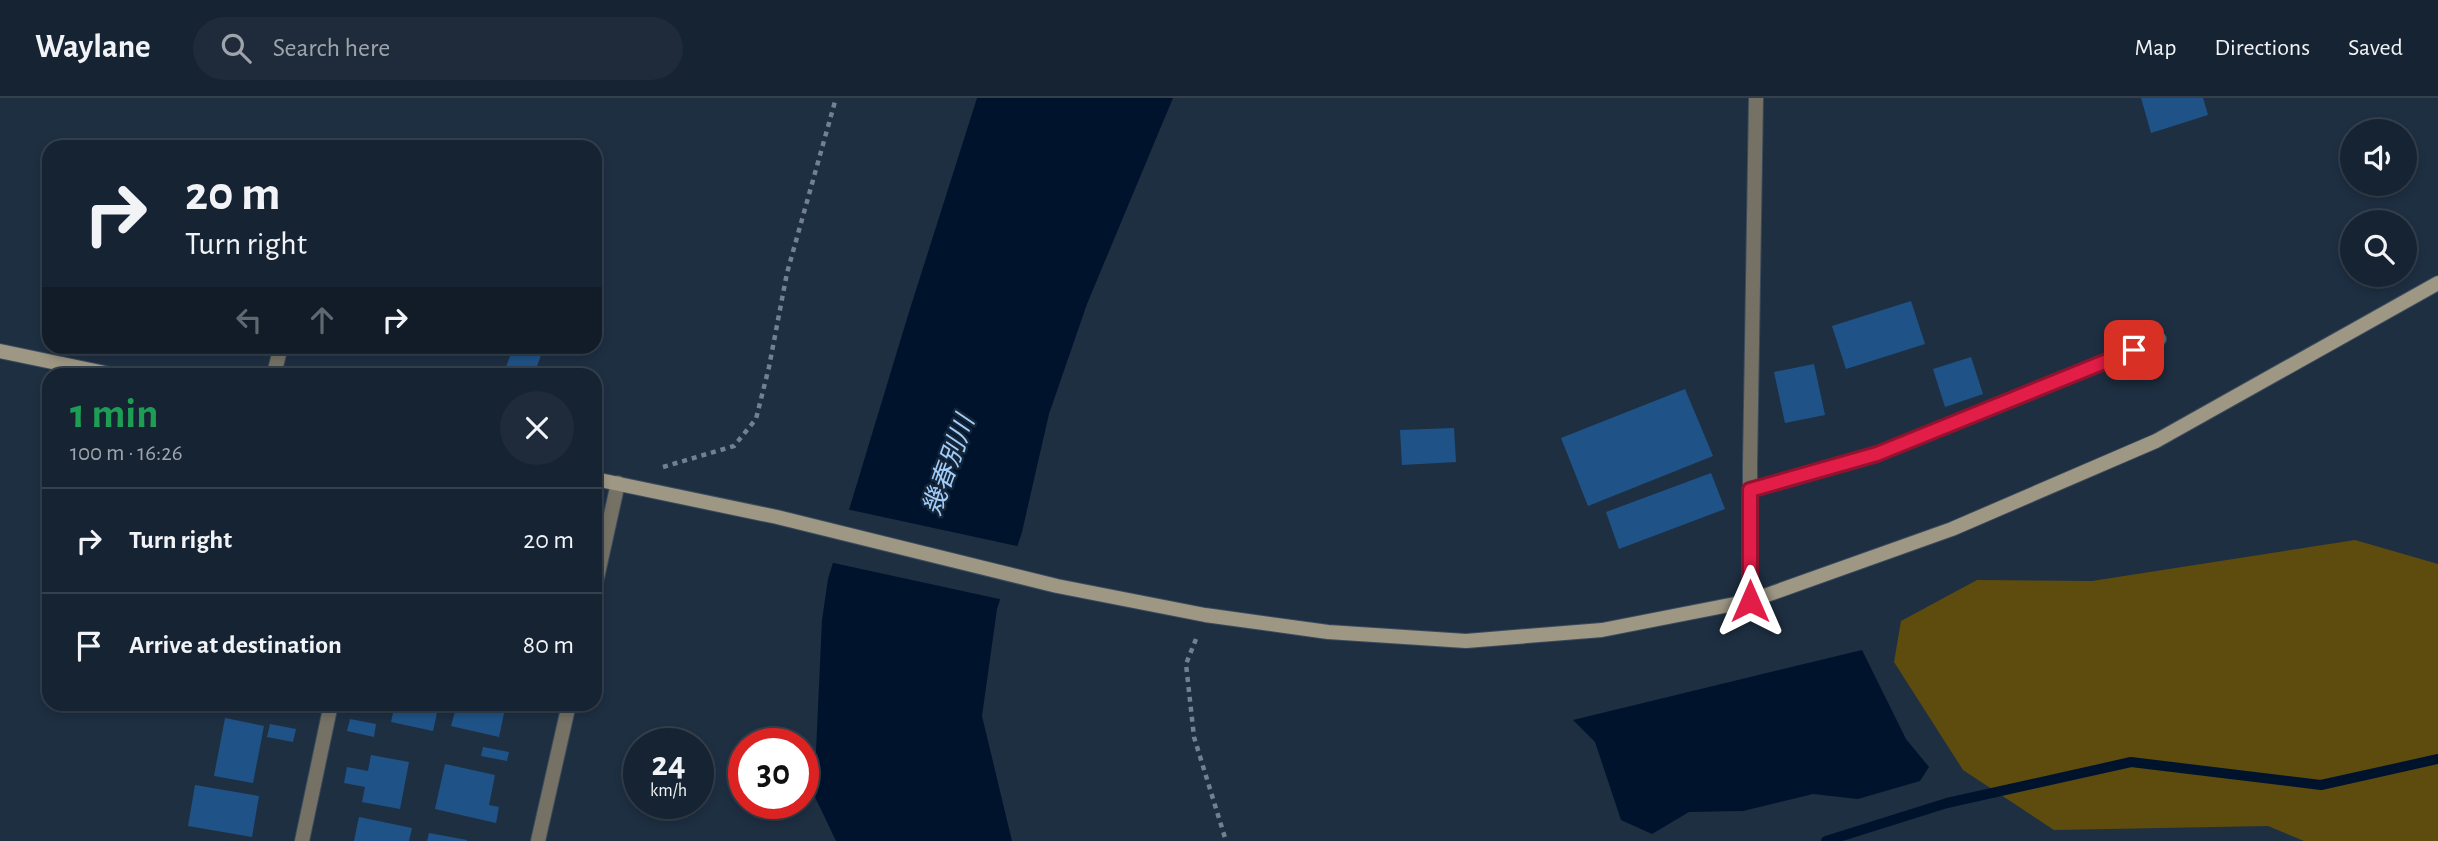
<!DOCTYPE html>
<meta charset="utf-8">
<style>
body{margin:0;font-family:"Alegreya Sans","Noto Sans JP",sans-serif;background:#1f2b3a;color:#f1f3f6;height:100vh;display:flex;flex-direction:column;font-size:26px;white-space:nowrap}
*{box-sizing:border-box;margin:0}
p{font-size:23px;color:#9ea4ac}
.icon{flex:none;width:38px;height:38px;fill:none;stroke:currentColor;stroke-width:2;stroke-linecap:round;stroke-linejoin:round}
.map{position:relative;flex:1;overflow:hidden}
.sheet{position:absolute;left:42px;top:270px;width:560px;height:343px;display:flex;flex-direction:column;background:#162332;border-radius:21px;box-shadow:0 4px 10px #0003,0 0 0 2px #35404d}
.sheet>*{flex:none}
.top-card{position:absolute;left:42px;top:42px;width:560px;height:214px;border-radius:21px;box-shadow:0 4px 10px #0003,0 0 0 2px #35404d;background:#162332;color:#f1f3f6;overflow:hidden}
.fabs{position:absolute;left:2340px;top:21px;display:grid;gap:14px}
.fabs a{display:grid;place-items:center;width:77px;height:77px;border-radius:50%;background:#162332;box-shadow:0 4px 10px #0003,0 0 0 2px #35404d;font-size:35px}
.speed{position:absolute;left:623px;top:630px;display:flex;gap:14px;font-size:35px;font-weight:700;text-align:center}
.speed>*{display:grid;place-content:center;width:91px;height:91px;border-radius:50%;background:#162332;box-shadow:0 4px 10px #0003,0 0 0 2px #35404d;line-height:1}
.speed small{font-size:18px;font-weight:400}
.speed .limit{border:10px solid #d22;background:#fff;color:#111}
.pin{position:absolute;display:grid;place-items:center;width:60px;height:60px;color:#fff;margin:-30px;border-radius:14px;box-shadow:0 4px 10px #0006}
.me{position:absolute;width:77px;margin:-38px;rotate:0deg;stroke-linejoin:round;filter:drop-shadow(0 0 5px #0008)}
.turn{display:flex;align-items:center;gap:24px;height:147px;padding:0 28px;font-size:32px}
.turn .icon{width:91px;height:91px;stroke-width:2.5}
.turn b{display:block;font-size:49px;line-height:60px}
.lanes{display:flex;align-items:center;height:66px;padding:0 28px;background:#0003;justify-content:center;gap:35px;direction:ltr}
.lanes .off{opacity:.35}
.round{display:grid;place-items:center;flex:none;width:74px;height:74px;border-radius:37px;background:#1f2b3a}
.summary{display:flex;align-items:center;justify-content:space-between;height:119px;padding:0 28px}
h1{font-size:42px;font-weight:700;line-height:52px;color:#1e9e55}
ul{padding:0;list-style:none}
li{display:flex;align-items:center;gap:21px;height:105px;padding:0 28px;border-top:2px solid #35404d}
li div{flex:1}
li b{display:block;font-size:26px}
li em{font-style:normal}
header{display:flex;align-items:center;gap:42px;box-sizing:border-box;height:98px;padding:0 35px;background:#162332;border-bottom:2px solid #35404d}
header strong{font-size:33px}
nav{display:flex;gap:38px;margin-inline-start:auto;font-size:24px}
.search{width:490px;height:63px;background:#1f2b3a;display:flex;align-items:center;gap:18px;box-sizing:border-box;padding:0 24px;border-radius:38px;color:#9ea4ac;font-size:26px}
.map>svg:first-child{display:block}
.green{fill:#5e4c0f}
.water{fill:#00132d}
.pier{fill:#1e2f42}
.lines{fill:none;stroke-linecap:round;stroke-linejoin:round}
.stream{stroke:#00132d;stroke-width:10}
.building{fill:#1f5387}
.lane-casing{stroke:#3b4b5d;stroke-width:16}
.street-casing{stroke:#3b4b5d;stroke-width:16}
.secondary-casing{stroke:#3b4b5d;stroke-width:16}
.path{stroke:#728090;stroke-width:4.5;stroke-dasharray:5 5;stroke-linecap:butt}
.lane{stroke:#757165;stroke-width:14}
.street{stroke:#757165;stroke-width:14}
.secondary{stroke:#9d9784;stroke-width:14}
.route-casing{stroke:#92132f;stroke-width:18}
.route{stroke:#e11d48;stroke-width:12}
.labels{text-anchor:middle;stroke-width:5;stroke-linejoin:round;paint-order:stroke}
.water-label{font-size:26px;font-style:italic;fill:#a2ccfa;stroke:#142537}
</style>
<header>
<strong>Waylane</strong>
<div class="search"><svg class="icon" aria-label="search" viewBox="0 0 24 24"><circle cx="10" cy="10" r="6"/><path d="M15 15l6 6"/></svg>Search here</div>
<nav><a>Map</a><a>Directions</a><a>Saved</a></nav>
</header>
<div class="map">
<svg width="2438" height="743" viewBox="0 0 2438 743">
<rect width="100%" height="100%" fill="#1e2f42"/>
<path class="green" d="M2355,442L2438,466V743H2304L2268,728L2054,732L1963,672L1894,564L1901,523L1977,482L2092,483Z"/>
<g class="water">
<path d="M977,0H1173L1087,206L1049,316L1022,434L997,511L982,618L1012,743H836L814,697L822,522L828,481L909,214Z"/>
<path d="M1862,552L1906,641L1929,669L1920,683L1858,701L1813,696L1743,713L1689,714L1652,736L1621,722L1595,644L1573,622Z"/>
</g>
<path class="pier" d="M846,411L1021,449L1004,502L829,464Z"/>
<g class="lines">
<path class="stream" d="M1826,743L1947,705L2131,664L2321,687L2438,661"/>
</g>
<g class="building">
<path d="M2141,0H2203L2208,17L2151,35Z"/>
<path d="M1911,203L1925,246L1846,271L1832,228Z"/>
<path d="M514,248L544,249L537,268L557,276H511L504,274Z"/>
<path d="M1971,259L1983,296L1945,309L1933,271Z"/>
<path d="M1814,266L1825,317L1785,325L1774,274Z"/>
<path d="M1685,291L1713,358L1588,408L1561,340Z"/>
<path d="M1454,330L1456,364L1402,367L1400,332Z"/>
<path d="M1711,375L1725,411L1619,451L1606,414Z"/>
<path d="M395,606H439L433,633L391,624Z"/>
<path d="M457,606H506L499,639L451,628Z"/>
<path d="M225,620L264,628L253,685L214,678Z"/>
<path d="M350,621L376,626L374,639L347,633Z"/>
<path d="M270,626L296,631L293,644L267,639Z"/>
<path d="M483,649L509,654L507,663L481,658Z"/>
<path d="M371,657L409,664L400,711L362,704L365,689L344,685L347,669L368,673Z"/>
<path d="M445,666L495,677L489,707L499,709L496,725L435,711Z"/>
<path d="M195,687L259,698L252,739L188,728Z"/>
<path d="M359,719L412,730L409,743H354Z"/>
<path d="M429,735L467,742V743H427Z"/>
</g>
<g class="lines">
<defs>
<path id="lane" d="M274,276L281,248"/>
<g id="street">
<path d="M1750,392L1877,356L2159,241"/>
<path d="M595,489L618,385"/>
<path d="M1750,503V368L1756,0"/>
<path d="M302,743L331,606"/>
<path d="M538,743L569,606"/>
</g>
<g id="secondary">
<path d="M0,253L110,276"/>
<path d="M595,381L777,419L1057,488L1205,517L1328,534L1466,543L1602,532L1750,503L1952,431L2156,343L2438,185"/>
</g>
</defs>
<use href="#lane" class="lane-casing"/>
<use href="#street" class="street-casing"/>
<use href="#secondary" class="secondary-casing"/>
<g class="path">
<path d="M663,369L734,348L756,321L769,269L787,175L836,0"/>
<path d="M1196,541L1186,566L1194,639L1226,743"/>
</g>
<use href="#lane" class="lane"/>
<use href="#street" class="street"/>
<use href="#secondary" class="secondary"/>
</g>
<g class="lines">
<defs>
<path id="route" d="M1750,503V392L1877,356L2134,252"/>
</defs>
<use href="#route" class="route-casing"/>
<use href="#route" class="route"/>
</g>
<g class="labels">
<g class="water-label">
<text transform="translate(948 367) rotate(-70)" y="9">幾春別川</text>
</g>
</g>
</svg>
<div class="fabs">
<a><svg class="icon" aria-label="sound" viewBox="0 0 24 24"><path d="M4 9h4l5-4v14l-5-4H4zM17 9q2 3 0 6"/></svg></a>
<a><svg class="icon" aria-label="search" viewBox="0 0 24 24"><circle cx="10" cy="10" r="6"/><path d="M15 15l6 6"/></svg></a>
</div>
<div class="speed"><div>24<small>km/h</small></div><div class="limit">30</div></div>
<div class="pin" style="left:2134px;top:252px;background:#d93025"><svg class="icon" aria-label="arrive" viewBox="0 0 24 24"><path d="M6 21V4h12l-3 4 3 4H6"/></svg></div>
<svg class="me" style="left:1750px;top:503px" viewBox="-20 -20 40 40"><path d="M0-17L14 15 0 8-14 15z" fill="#e11d48" stroke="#fff" stroke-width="4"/></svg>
<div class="top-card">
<div class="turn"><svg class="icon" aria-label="right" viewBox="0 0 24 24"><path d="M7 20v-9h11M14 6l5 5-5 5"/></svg><div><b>20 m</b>Turn right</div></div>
<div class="lanes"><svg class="icon off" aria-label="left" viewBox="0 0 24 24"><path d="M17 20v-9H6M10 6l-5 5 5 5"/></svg><svg class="icon off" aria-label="ahead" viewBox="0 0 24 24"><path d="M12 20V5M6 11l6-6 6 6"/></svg><svg class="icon" aria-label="right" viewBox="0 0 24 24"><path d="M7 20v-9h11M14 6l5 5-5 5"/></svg></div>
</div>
<section class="sheet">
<div class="summary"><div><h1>1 min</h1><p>100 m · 16:26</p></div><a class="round"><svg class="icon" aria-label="close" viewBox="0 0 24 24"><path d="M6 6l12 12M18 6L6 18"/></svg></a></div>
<ul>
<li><svg class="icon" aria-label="right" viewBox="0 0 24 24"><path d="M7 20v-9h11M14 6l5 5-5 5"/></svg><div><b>Turn right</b></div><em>20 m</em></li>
<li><svg class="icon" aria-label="arrive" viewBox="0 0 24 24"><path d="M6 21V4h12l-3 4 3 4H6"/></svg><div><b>Arrive at destination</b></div><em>80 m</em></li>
</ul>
</section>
</div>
